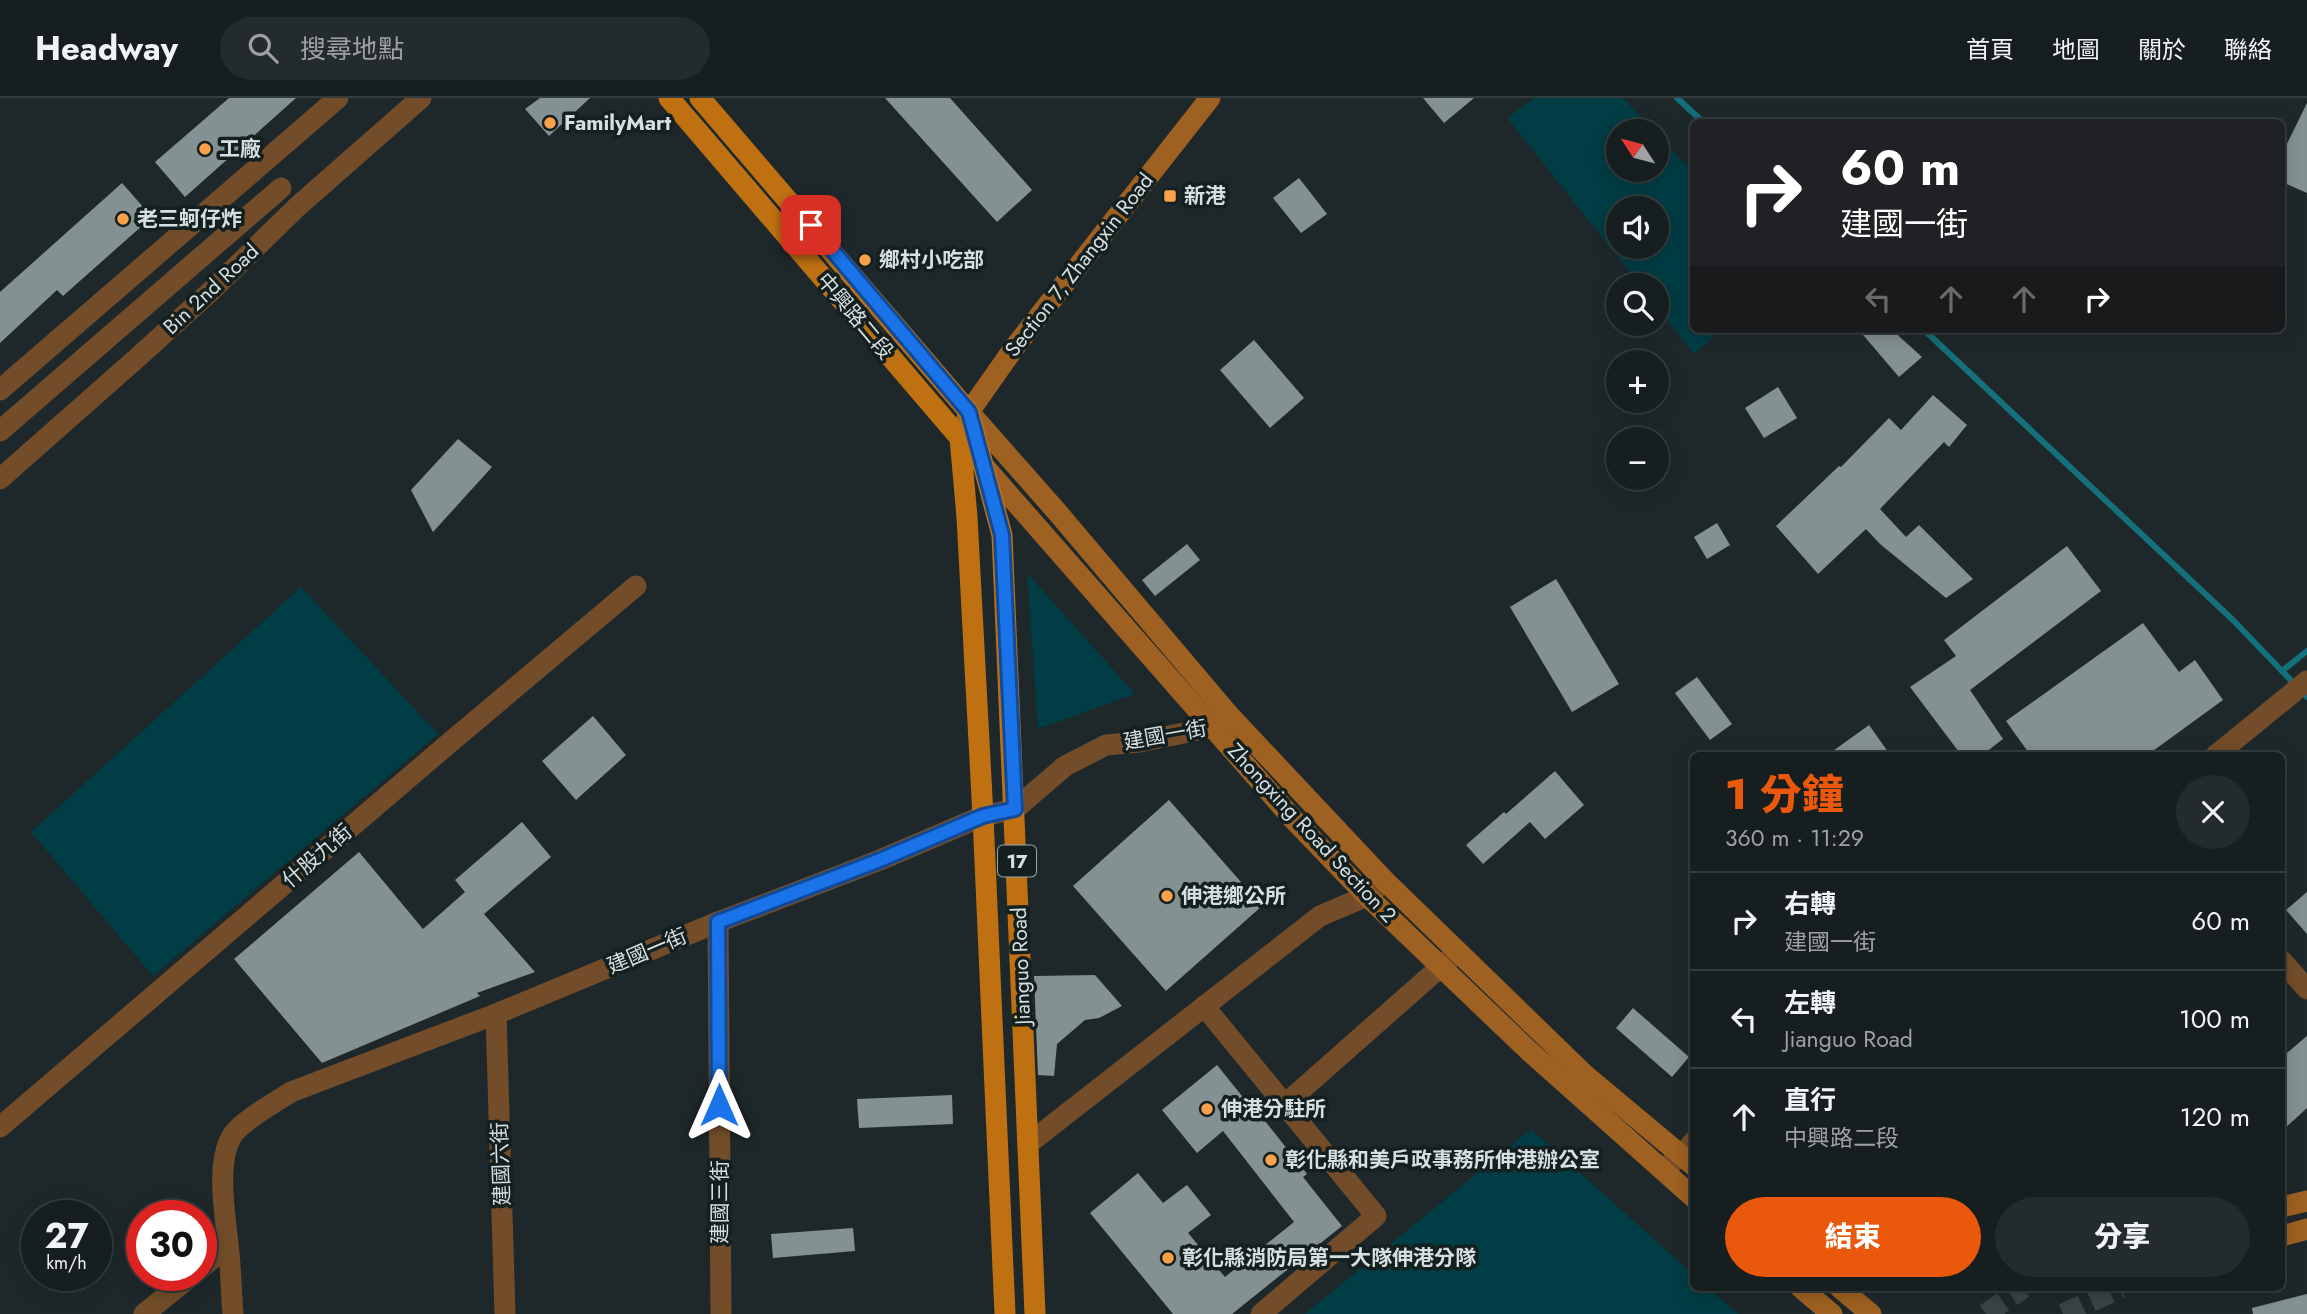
<!DOCTYPE html>
<html lang="zh-TW">
<meta charset="utf-8">
<style>
body{margin:0;font-family:Jost,"Noto Sans TC",sans-serif;background:#232b2d;color:#f1f3f6;height:100vh;display:flex;flex-direction:column;font-size:26px;white-space:nowrap}
*{box-sizing:border-box;margin:0}
p{font-size:23px;color:#9ea2a5}
.icon{flex:none;width:38px;height:38px;fill:none;stroke:currentColor;stroke-width:2;stroke-linecap:round;stroke-linejoin:round}
.map{position:relative;flex:1;overflow:hidden}
.details{position:absolute;left:1690px;top:654px;width:595px;height:539px;display:flex;flex-direction:column;background:#161e20;border-radius:10px;box-shadow:0 4px 18px #0003,0 0 0 2px #353c3e}
.details>*{flex:none}
.top-card{position:absolute;left:1690px;top:21px;width:595px;height:214px;border-radius:10px;box-shadow:0 4px 18px #0003,0 0 0 2px #353c3e;background:#202124;color:#fff;overflow:hidden}
.needle{width:46px;rotate:306deg}
.fabs{position:absolute;left:1606px;top:21px;display:grid;gap:14px}
.fabs a{display:grid;place-items:center;width:63px;height:63px;border-radius:50%;background:#161e20;box-shadow:0 4px 18px #0003,0 0 0 2px #353c3e;font-size:35px}
.speed{position:absolute;left:21px;top:1102px;display:flex;gap:14px;font-size:35px;font-weight:700;text-align:center}
.speed>*{display:grid;place-content:center;width:91px;height:91px;border-radius:50%;background:#161e20;box-shadow:0 4px 18px #0003,0 0 0 2px #353c3e;line-height:1}
.speed small{font-size:18px;font-weight:400}
.speed .limit{border:10px solid #d22;background:#fff;color:#111}
.pin{position:absolute;display:grid;place-items:center;width:60px;height:60px;color:#fff;margin:-30px;border-radius:14px;box-shadow:0 4px 10px #0006}
.me{position:absolute;width:77px;margin:-38px;rotate:0deg;stroke-linejoin:round;filter:drop-shadow(0 0 5px #0008)}
.turn{display:flex;align-items:center;gap:24px;height:147px;padding:0 35px;font-size:32px}
.turn .icon{width:91px;height:91px;stroke-width:2.5}
.turn b{display:block;font-size:49px;line-height:60px}
.lanes{display:flex;align-items:center;height:66px;padding:0 35px;background:#0003;justify-content:center;gap:35px;direction:ltr}
.lanes .off{opacity:.35}
.round{display:grid;place-items:center;flex:none;width:74px;height:74px;border-radius:37px;background:#232b2d}
.overview{display:flex;align-items:center;justify-content:space-between;height:119px;padding:0 35px}
h1{font-size:42px;font-weight:800;line-height:52px;color:#ea580c}
.primary-button{display:flex;gap:14px;margin-top:auto;padding:14px 35px}
.primary-button a{flex:1;height:80px;border-radius:42px;background:#ea580c;color:#fff;font-size:28px;font-weight:800;line-height:80px;text-align:center}
.primary-button a+a{background:#232b2d;color:#f1f3f6}
ul{padding:0;list-style:none}
li{display:flex;align-items:center;gap:21px;height:98px;padding:0 35px;border-top:2px solid #353c3e}
li div{flex:1}
li b{display:block;font-size:26px}
li em{font-style:normal}
header{display:flex;align-items:center;gap:42px;box-sizing:border-box;height:98px;padding:0 35px;background:#161e20;border-bottom:2px solid #353c3e}
header strong{font-size:33px}
nav{display:flex;gap:38px;margin-inline-start:auto;font-size:24px}
.search{width:490px;height:63px;background:#232b2d;display:flex;align-items:center;gap:18px;box-sizing:border-box;padding:0 24px;border-radius:38px;color:#9ea2a5;font-size:26px}
.map>svg:first-child{display:block}
.green{fill:#013d44;fill-rule:evenodd}
.lines{fill:none;stroke-linecap:round;stroke-linejoin:round}
.stream{stroke:#14707a;stroke-width:6}
.building{fill:#849193}
.secondary-tunnel{stroke:#3a4345;stroke-width:21;stroke-dasharray:21 10;stroke-linecap:butt}
.street{stroke:#734d29;stroke-width:21}
.secondary{stroke:#9e6121;stroke-width:21}
.primary{stroke:#bf7111;stroke-width:21}
.route-casing{stroke:#114b97;stroke-width:18}
.route{stroke:#1a73e8;stroke-width:12}
.poi-dot{fill:#f7a14a;stroke:#141f20;stroke-width:2.5}
.labels{text-anchor:middle;stroke-width:7;stroke-linejoin:round;paint-order:stroke}
.shield{fill:#141f20;stroke:#9ca5a6;stroke-width:2}
.shield-label{font-size:19px;font-weight:bold;fill:#d7dedf}
.poi-label{font-size:21px;font-weight:bold;fill:#d7dedf;stroke:#141f20;text-anchor:start}
.street-label{font-size:21px;fill:#d7dedf;stroke:#141f20}
</style>
<header>
<strong>Headway</strong>
<div class="search"><svg class="icon" aria-label="search" viewBox="0 0 24 24"><circle cx="10" cy="10" r="6"/><path d="M15 15l6 6"/></svg>搜尋地點</div>
<nav><a>首頁</a><a>地圖</a><a>關於</a><a>聯絡</a></nav>
</header>
<div class="map">
<svg width="2307" height="1216" viewBox="0 0 2307 1216">
<rect width="100%" height="100%" fill="#1e282a"/>
<g class="green">
<path d="M1534,0H1623L1654,33H1619V72H1657V36L1694,75V231H1723L1694,256L1657,209V187H1640L1507,20ZM1619,110H1657V149H1619Z"/>
<path d="M1027,475L1135,596L1038,631Z"/>
<path d="M301,489L438,636L153,878L31,734Z"/>
<path d="M1531,1031L1694,1177V1190H1709L1738,1216H1305Z"/>
</g>
<g class="lines">
<g class="stream">
<path d="M1677,0L1703,24"/>
<path d="M1923,231L2233,522L2307,599"/>
<path d="M2282,573L2307,553"/>
</g>
</g>
<g class="building">
<path d="M229,0H296L185,99L155,64Z"/>
<path d="M540,0H590L549,38L525,11Z"/>
<path d="M885,0H950L1032,92L997,124Z"/>
<path d="M1423,0H1474L1444,25Z"/>
<path d="M2307,5V95L2282,84V56Z"/>
<path d="M1299,80L1327,116L1301,135L1273,100Z"/>
<path d="M122,85L152,119L63,198L57,192L0,245V194Z"/>
<path d="M1858,231H1891L1922,259L1899,279Z"/>
<path d="M1254,242L1304,300L1270,330L1220,272Z"/>
<path d="M1778,289L1797,320L1764,340L1745,310Z"/>
<path d="M1933,297L1967,327L1949,349L1944,344L1880,411L1906,439L1919,427L1973,481L1946,500L1880,446L1866,431L1818,476L1776,428L1839,368L1841,369L1889,320L1901,332Z"/>
<path d="M458,341L492,369L433,434L411,392Z"/>
<path d="M1717,425L1730,447L1707,461L1694,439Z"/>
<path d="M1187,446L1200,462L1155,498L1142,482Z"/>
<path d="M2067,448L2101,493L1970,592L2003,641L1981,658H1962L1910,589L1956,558L1944,542Z"/>
<path d="M1556,481L1619,586L1572,614L1510,509Z"/>
<path d="M2143,525L2179,574L2195,562L2223,602L2146,658H2031L2006,623Z"/>
<path d="M1697,579L1732,626L1710,642L1675,595Z"/>
<path d="M593,618L626,657L576,702L542,663Z"/>
<path d="M1869,627L1891,658H1826Z"/>
<path d="M1555,673L1584,707L1545,741L1530,724L1483,766L1466,747L1504,714L1506,716Z"/>
<path d="M1169,702L1262,808L1166,893L1073,788Z"/>
<path d="M522,724L551,759L484,816L535,874L477,895L480,898L322,965L234,861L359,754L423,831L465,794L455,782Z"/>
<path d="M2307,794V836L2286,812Z"/>
<path d="M1095,877L1122,908L1099,920L1085,922L1057,946L1054,978L1038,977L1034,878Z"/>
<path d="M1633,910L1689,959L1672,979L1616,930Z"/>
<path d="M2307,938V1010L2282,1033V959Z"/>
<path d="M1217,967L1263,1024L1265,1023L1307,1076L1303,1079L1342,1128L1232,1216H1173L1090,1115L1138,1075L1163,1105L1187,1087L1211,1117L1188,1135L1225,1179L1294,1124L1223,1033L1197,1055L1162,1012Z"/>
<path d="M952,997L953,1026L859,1030L857,1001Z"/>
<path d="M853,1130L855,1153L773,1160L771,1136Z"/>
<path d="M2307,1196V1216H2253L2252,1210Z"/>
</g>
<g class="lines">
<g class="secondary-tunnel">
<path d="M1986,1216L2023,1190"/>
<path d="M2063,1216L2121,1190"/>
</g>
<g class="street">
<path d="M0,292L338,0"/>
<path d="M0,333L281,90"/>
<path d="M0,381L137,260L210,194L297,109L421,0"/>
<path d="M2215,658L2307,583"/>
<path d="M718,824L721,1216"/>
<path d="M2282,863L2307,891"/>
<path d="M1204,908L1376,1118L1261,1216"/>
<path d="M496,916L505,1216"/>
<path d="M1284,1007L1454,857"/>
<path d="M0,1029L454,641L636,488"/>
<path d="M1028,1046L1320,818L1367,798L1385,783"/>
<path d="M1666,1069L1682,1057L1694,1043"/>
<path d="M201,1170L228,1148"/>
<path d="M144,1216L191,1178"/>
<path d="M233,1216C231,1193 231,1169 228,1146C225,1117 215,1060 234,1035C245,1021 276,1004 291,994L496,916L718,824L880,762L983,718L1015,711L1065,668L1106,647L1139,644L1214,629L1225,621"/>
</g>
<g class="secondary">
<path d="M969,314L1058,415L1229,617L1385,783L1584,976L1694,1068"/>
<path d="M964,329L969,314L1014,250L1210,0"/>
<path d="M982,366L1293,721L1367,798L1529,953L1694,1100"/>
<path d="M2282,1109L2307,1103"/>
<path d="M2282,1138L2307,1131"/>
<path d="M1801,1190L1832,1216"/>
<path d="M1840,1190L1871,1216"/>
</g>
<g class="primary">
<path d="M669,0L960,340L967,419L983,718L1005,1216"/>
<path d="M700,0L969,314L1002,437L1035,1216"/>
</g>
</g>
<g class="lines">
<defs>
<path id="route" d="M719,1007L718,824L880,762L983,718L1015,711L1002,437L969,314L811,127"/>
</defs>
<use href="#route" class="route-casing"/>
<use href="#route" class="route"/>
</g>
<g class="poi-dot">
<circle cx="550" cy="25" r="7"/>
<circle cx="205" cy="51" r="7"/>
<rect x="1163" y="91" width="14" height="14" rx="3.5"/>
<circle cx="123" cy="121" r="7"/>
<circle cx="865" cy="162" r="7"/>
<circle cx="1167" cy="798" r="7"/>
<circle cx="1207" cy="1011" r="7"/>
<circle cx="1271" cy="1062" r="7"/>
<circle cx="1168" cy="1160" r="7"/>
</g>
<g class="labels">
<rect class="shield" x="998" y="747.5" width="38" height="31" rx="5"/>
<g class="shield-label">
<text x="1017" y="770">17</text>
</g>
<g class="poi-label">
<text x="564" y="32">FamilyMart</text>
<text x="219" y="58">工廠</text>
<text x="1184" y="105">新港</text>
<text x="137" y="128">老三蚵仔炸</text>
<text x="879" y="169">鄉村小吃部</text>
<text x="1181" y="805">伸港鄉公所</text>
<text x="1221" y="1018">伸港分駐所</text>
<text x="1285" y="1069">彰化縣和美戶政事務所伸港辦公室</text>
<text x="1182" y="1167">彰化縣消防局第一大隊伸港分隊</text>
</g>
<g class="street-label">
<text transform="translate(1079 167) rotate(-52)" y="7">Section 7, Zhangxin Road</text>
<text transform="translate(211 191) rotate(-43)" y="7">Bin 2nd Road</text>
<text transform="translate(855 218) rotate(50)" y="7">中興路二段</text>
<text transform="translate(1165 637) rotate(-10)" y="7">建國一街</text>
<text transform="translate(1312 735) rotate(47)" y="7">Zhongxing Road Section 2</text>
<text transform="translate(317 758) rotate(-41)" y="7">什股九街</text>
<text transform="translate(647 853) rotate(-23)" y="7">建國一街</text>
<text transform="translate(1021 868) rotate(-92)" y="7">Jianguo Road</text>
<text transform="translate(501 1066) rotate(-92)" y="7">建國六街</text>
<text transform="translate(720 1104) rotate(-90)" y="7">建國三街</text>
</g>
</g>
</svg>
<div class="fabs">
<a><svg class="needle" viewBox="-14 -14 28 28"><path d="M0-13l5 13h-10z" fill="#e53935"/><path d="M0 13l5-13h-10z" fill="#9ea2a5"/></svg></a>
<a><svg class="icon" aria-label="sound" viewBox="0 0 24 24"><path d="M4 9h4l5-4v14l-5-4H4zM17 9q2 3 0 6"/></svg></a>
<a><svg class="icon" aria-label="search" viewBox="0 0 24 24"><circle cx="10" cy="10" r="6"/><path d="M15 15l6 6"/></svg></a>
<a>+</a>
<a>−</a>
</div>
<div class="speed"><div>27<small>km/h</small></div><div class="limit">30</div></div>
<div class="pin" style="left:811px;top:127px;background:#d93025"><svg class="icon" aria-label="arrive" viewBox="0 0 24 24"><path d="M6 21V4h12l-3 4 3 4H6"/></svg></div>
<svg class="me" style="left:719px;top:1007px" viewBox="-20 -20 40 40"><path d="M0-17L14 15 0 8-14 15z" fill="#1a73e8" stroke="#fff" stroke-width="4"/></svg>
<div class="top-card">
<div class="turn"><svg class="icon" aria-label="right" viewBox="0 0 24 24"><path d="M7 20v-9h11M14 6l5 5-5 5"/></svg><div><b>60 m</b>建國一街</div></div>
<div class="lanes"><svg class="icon off" aria-label="left" viewBox="0 0 24 24"><path d="M17 20v-9H6M10 6l-5 5 5 5"/></svg><svg class="icon off" aria-label="ahead" viewBox="0 0 24 24"><path d="M12 20V5M6 11l6-6 6 6"/></svg><svg class="icon off" aria-label="ahead" viewBox="0 0 24 24"><path d="M12 20V5M6 11l6-6 6 6"/></svg><svg class="icon" aria-label="right" viewBox="0 0 24 24"><path d="M7 20v-9h11M14 6l5 5-5 5"/></svg></div>
</div>
<section class="details">
<div class="overview"><div><h1>1 分鐘</h1><p>360 m · 11:29</p></div><a class="round"><svg class="icon" aria-label="close" viewBox="0 0 24 24"><path d="M6 6l12 12M18 6L6 18"/></svg></a></div>
<ul>
<li><svg class="icon" aria-label="right" viewBox="0 0 24 24"><path d="M7 20v-9h11M14 6l5 5-5 5"/></svg><div><b>右轉</b><p>建國一街</p></div><em>60 m</em></li>
<li><svg class="icon" aria-label="left" viewBox="0 0 24 24"><path d="M17 20v-9H6M10 6l-5 5 5 5"/></svg><div><b>左轉</b><p>Jianguo Road</p></div><em>100 m</em></li>
<li><svg class="icon" aria-label="ahead" viewBox="0 0 24 24"><path d="M12 20V5M6 11l6-6 6 6"/></svg><div><b>直行</b><p>中興路二段</p></div><em>120 m</em></li>
</ul>
<div class="primary-button"><a>結束</a><a>分享</a></div>
</section>
</div>
